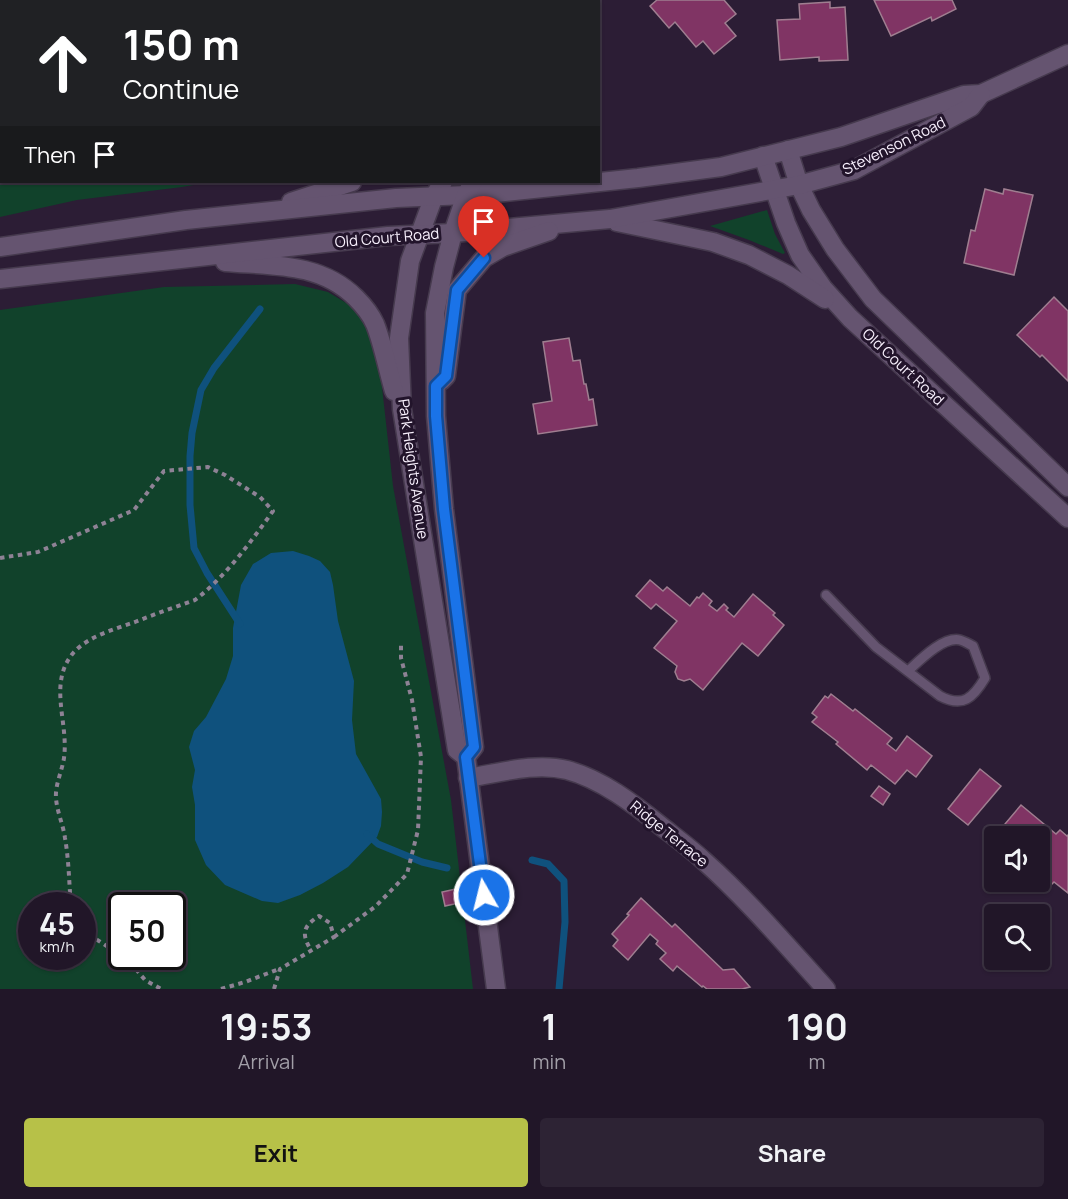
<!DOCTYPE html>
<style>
body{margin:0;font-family:Manrope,sans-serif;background:#2d2334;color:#f1f3f6;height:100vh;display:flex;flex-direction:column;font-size:22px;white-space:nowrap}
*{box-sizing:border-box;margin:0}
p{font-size:20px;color:#a29fa8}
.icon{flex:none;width:33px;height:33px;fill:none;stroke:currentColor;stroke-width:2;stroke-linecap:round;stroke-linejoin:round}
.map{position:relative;height:989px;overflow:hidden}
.side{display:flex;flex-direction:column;background:#211628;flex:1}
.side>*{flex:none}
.banner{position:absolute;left:0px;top:0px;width:600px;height:183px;box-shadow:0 2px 4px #0004,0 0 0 2px #3e3545;background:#202124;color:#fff;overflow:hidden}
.fabs{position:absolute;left:984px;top:826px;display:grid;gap:12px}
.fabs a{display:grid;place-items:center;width:66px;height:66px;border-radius:6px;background:#211628;box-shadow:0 2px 4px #0004,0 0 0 2px #3e3545;font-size:30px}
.speed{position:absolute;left:18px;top:892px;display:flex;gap:12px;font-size:30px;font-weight:700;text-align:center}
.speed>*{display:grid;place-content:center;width:78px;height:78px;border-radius:50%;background:#211628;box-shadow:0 2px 4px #0004,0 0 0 2px #3e3545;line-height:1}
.speed small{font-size:15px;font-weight:400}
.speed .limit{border:3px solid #111;border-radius:9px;background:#fff;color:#111}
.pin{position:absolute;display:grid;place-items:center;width:51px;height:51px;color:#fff;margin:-62px -26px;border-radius:50% 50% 50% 0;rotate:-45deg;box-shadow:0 0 6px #0007}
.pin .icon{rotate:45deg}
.me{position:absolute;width:66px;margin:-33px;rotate:352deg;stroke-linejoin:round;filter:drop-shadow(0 0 4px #0008)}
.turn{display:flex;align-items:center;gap:21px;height:126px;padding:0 24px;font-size:27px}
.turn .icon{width:78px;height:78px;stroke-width:2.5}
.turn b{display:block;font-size:42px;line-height:51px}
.then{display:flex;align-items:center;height:57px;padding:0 24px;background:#0003;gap:12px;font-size:22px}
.eta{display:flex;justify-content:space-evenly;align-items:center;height:102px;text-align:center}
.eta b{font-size:36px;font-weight:700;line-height:42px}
.primary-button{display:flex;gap:12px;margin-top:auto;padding:12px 24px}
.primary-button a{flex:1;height:69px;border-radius:6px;background:#b7c148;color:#111;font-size:24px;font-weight:700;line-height:69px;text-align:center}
.primary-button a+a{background:#2d2334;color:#f1f3f6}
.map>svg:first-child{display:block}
.green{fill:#11422b;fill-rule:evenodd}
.water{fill:#0f517d}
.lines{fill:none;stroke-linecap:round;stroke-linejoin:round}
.stream{stroke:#0f517d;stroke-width:7}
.building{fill:#803464;stroke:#9f7e90;stroke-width:1.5}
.lane-casing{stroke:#463a4e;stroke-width:12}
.street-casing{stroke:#463a4e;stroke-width:21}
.secondary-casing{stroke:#463a4e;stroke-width:21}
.path{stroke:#8e8295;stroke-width:4;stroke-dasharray:4.5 4.5;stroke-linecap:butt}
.lane{stroke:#655470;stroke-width:9}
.street{stroke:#655470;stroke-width:18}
.secondary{stroke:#655470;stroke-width:18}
.route-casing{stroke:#114b97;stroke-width:15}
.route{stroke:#1a73e8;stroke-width:10}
.labels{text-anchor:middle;stroke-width:6;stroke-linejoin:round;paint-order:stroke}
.street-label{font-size:15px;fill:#f8f0fd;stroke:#22142b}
</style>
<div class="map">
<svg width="1068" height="989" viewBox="0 0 1068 989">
<rect width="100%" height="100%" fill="#2c1d35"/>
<g class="green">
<path d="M0,0H513L512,2H2V182H211L182,187L77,200L0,217Z"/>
<path d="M767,210L775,234L785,253L783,254L749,240L710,226Z"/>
<path d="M295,284L328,292L353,307L368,326L380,369L393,486L451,800L473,989H0V310L164,287ZM32,906H82V957H32ZM122,906H172V957H122Z"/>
</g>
<path class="water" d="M293,551L309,556L320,561L330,572L333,585L338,621L354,681L352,720L356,754L381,799L382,812L381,826L377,837L348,867L323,883L300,895L278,903L262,901L225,885L206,865L195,840V805L192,787L195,770L189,747L194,731L206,717L226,679L233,656V628L241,585L253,564L271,553Z"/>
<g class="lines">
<g class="stream">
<path d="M240,624L207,573L194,548L190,505V456L192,433L201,390L214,368L260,309"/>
<path d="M367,834L378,844L422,862L447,868"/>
<path d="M532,860L548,864L564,881L565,922L559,989"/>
</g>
</g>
<g class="building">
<path d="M657,0H724L736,14L725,23L736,36L714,54L703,41L696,47L675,22L669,28L650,6Z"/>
<path d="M874,0H952L956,9L932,21L931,17L891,36Z"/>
<path d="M830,2V8L845,7L848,60L819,61V57L780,60L777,20L800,19L799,4Z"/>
<path d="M985,189L1003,194L1004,189L1033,195L1014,275L964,263L971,230L975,231Z"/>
<path d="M1054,297L1068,311V381L1042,355L1040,357L1017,335Z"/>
<path d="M569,338L573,361L580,360L584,384H586L589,400L593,399L597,425L538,434L533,404L552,401L543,342Z"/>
<path d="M650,580L663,591L667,587L690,606L697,597L699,598L703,593L712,601L709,605L717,611L724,604L728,608L726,610L734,617L753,594L775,613L773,615L784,625L758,656L742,643L703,690L690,679L684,681L678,679L675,672L677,666L654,648L677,621L656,604L651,609L636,596Z"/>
<path d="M831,694L853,711L855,709L892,738L887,744L896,751L907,736L932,756L916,777L907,770L895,784L871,765L867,770L836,744L838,742L812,722L817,717L812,713L825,696L828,698Z"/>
<path d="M980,769L1001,786L968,825L948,809Z"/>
<path d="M879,786L890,794L883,805L871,796Z"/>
<path d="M1021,805L1056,834L1060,830L1067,836L1068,835V893L1054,882L1051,885L1040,875V867L1048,856L1040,849V837H1025L1023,836L1022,837H994Z"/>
<path d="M456,889L459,903L445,906L442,892Z"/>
<path d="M641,898L672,927L675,924L723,970L734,969L750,987L742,989H707L703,986L702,987L677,966L673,971L660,959L666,953L656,944L658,941L650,934L628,960L613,946L618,940L612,934L629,915L627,914Z"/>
</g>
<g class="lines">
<defs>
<g id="lane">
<path d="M398,2V0"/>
<path d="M826,595L876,647L940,696C963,708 973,698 985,678L973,646C969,644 964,641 960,640C943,636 919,661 908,671"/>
</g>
<path id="street" d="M468,778C500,773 535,762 567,770C601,779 634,804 661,826C675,837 690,848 703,860C748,900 786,945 826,989"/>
<g id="secondary">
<path d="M558,2L559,0"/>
<path d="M579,2L580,0"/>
<path d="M788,150L799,185L811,210L835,249L873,299L1068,487"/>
<path d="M763,156L786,223L800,255L823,288L850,318L1068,518"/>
<path d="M443,182L434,196L410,261L399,338L402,409L457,750L466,757L496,989"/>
<path d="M291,202L352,182"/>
<path d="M617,222L713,242L749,255L788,275L825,299"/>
<path d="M0,247L186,220L396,198L466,195L496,193L638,178L721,167L841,137L964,95L981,94L1068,54"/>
<path d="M225,262C272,266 320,262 356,298C363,305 371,315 375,324C383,344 388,371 394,391"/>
<path d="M0,279L388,236L453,233L610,219L799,185L854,170L971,107L981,94"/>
<path d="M441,381L446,376L457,290L484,258L503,247L549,231"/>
<path d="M466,757L474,747L444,509L436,416L435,313L444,267L453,233L466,195L473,182"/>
</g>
</defs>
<use href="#lane" class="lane-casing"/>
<use href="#street" class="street-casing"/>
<use href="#secondary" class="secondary-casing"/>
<g class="path">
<path d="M0,558L38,552L134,510L164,471L208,467L225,475L260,497L273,511C250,543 226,576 195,600C175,607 155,614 135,622C115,629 89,636 74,652C47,683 69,722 64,758C62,771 55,785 56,798C57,812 63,824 65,838C69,861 69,883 71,906"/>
<path d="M82,929L85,932L122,956"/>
<path d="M334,937L376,906L407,874L418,830L421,757L412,700L401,658V644"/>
<path d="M123,957L129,961L145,980L161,989"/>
<path d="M221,989L245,982L279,969"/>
<path d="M274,989L280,969L334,937L330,923L319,916C303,926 301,934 311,950"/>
</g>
<use href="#lane" class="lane"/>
<use href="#street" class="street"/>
<use href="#secondary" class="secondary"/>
</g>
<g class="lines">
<defs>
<path id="route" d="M484,895L466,757L474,747L444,509L436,416V386L446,376L457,290L484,258"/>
</defs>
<use href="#route" class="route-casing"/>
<use href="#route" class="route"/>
</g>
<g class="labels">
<g class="street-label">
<text transform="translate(894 146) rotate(-26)" y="5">Stevenson Road</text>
<text transform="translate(387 238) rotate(-5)" y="5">Old Court Road</text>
<text transform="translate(903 367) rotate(43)" y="5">Old Court Road</text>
<text transform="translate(413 469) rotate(82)" y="5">Park Heights Avenue</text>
<text transform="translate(669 834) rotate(39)" y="5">Ridge Terrace</text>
</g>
</g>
</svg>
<div class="fabs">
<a><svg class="icon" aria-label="sound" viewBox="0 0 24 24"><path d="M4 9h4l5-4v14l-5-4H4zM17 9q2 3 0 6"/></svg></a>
<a><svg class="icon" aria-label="search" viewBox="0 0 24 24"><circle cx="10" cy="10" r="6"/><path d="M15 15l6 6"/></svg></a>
</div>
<div class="speed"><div>45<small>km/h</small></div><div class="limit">50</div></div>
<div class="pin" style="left:484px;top:258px;background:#d93025"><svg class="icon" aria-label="arrive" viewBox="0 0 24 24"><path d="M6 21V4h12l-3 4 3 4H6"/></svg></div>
<svg class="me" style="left:484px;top:895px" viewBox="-20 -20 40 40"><circle r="17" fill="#1a73e8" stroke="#fff" stroke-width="3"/><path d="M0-11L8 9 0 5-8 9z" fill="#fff"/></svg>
<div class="banner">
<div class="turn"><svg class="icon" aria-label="ahead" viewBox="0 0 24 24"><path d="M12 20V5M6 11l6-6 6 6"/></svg><div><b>150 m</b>Continue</div></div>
<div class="then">Then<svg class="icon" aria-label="arrive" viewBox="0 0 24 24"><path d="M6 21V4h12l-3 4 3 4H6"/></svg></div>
</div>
</div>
<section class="side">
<div class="eta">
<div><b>19:53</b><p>Arrival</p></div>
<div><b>1</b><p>min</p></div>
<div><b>190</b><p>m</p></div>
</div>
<div class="primary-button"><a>Exit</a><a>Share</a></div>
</section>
